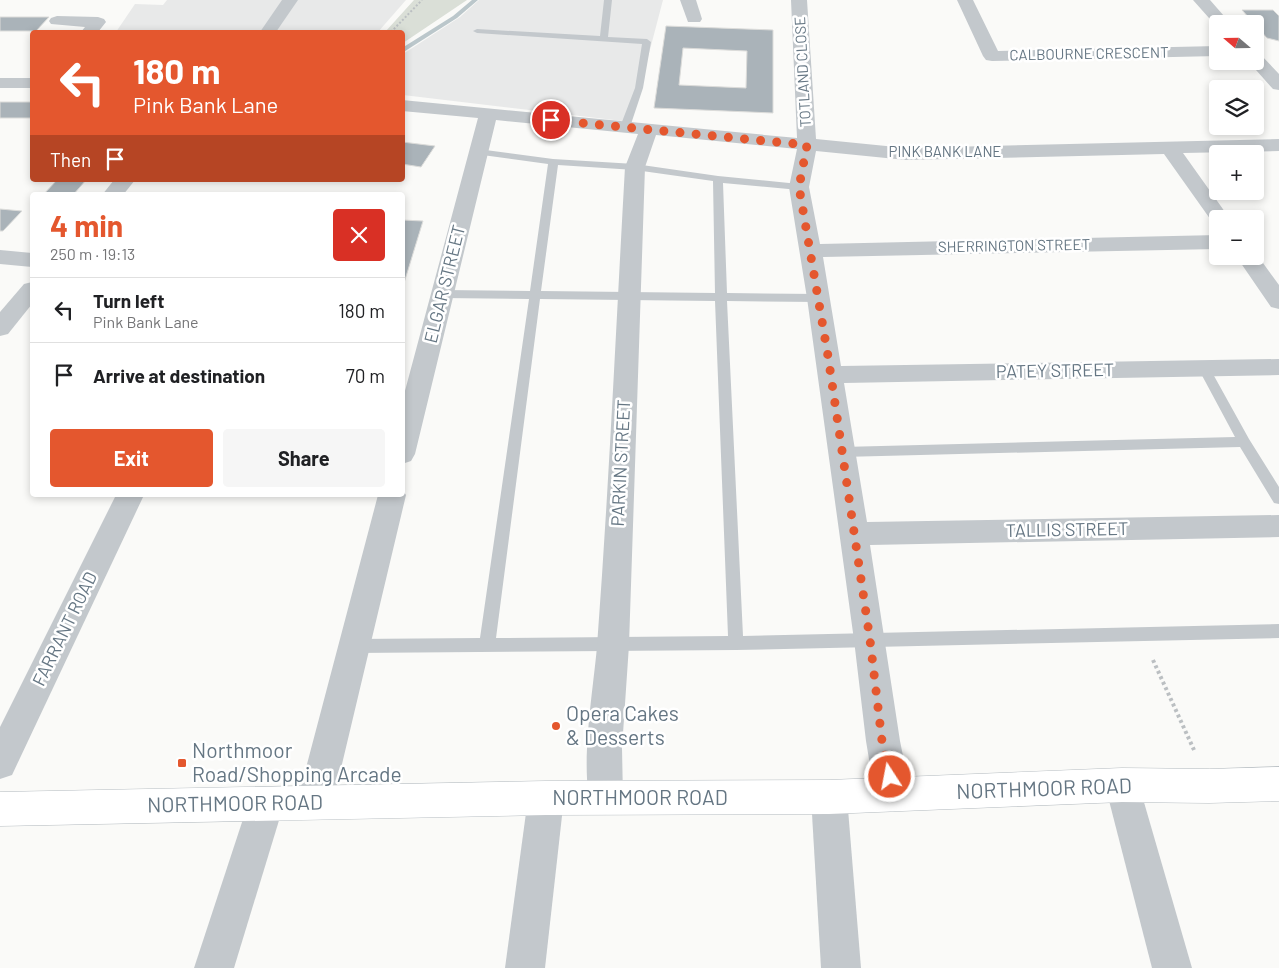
<!DOCTYPE html>
<meta charset="utf-8">
<style>
body{margin:0;font-family:Barlow,sans-serif;background:#f6f6f6;color:#202124;height:100vh;display:flex;flex-direction:column;font-size:19px;white-space:nowrap}
*{box-sizing:border-box;margin:0}
p{font-size:16px;color:#757577}
.icon{flex:none;width:28px;height:28px;fill:none;stroke:currentColor;stroke-width:2;stroke-linecap:round;stroke-linejoin:round}
.map{position:relative;flex:1;overflow:hidden}
.drawer{position:absolute;left:30px;top:192px;width:375px;height:305px;display:flex;flex-direction:column;background:#fff;border-radius:5px;box-shadow:0 2px 8px #0003}
.drawer>*{flex:none}
.hud{position:absolute;left:30px;top:30px;width:375px;height:152px;border-radius:5px;box-shadow:0 2px 8px #0003;background:#e4572e;color:#fff;overflow:hidden}
.needle{width:32px;rotate:290deg}
.buttons{position:absolute;left:1209px;top:15px;display:grid;gap:10px}
.buttons a{display:grid;place-items:center;width:55px;height:55px;border-radius:5px;background:#fff;box-shadow:0 2px 8px #0003;font-size:25px}
.pin{position:absolute;display:grid;place-items:center;width:42px;height:42px;color:#fff;margin:-21px;border:2px solid #fff;border-radius:50%;box-shadow:0 1px 5px #0007}
.me{position:absolute;width:55px;margin:-28px;rotate:349deg;stroke-linejoin:round;filter:drop-shadow(0 0 4px #0008)}
.turn{display:flex;align-items:center;gap:18px;height:105px;padding:0 20px;font-size:22px}
.turn .icon{width:65px;height:65px;stroke-width:2.5}
.turn b{display:block;font-size:35px;line-height:42px}
.then{display:flex;align-items:center;height:48px;padding:0 20px;background:#0003;gap:10px;font-size:19px}
.round{display:grid;place-items:center;flex:none;width:52px;height:52px;border-radius:5px;background:#f6f6f6}
.head{display:flex;align-items:center;justify-content:space-between;height:85px;padding:0 20px}
h1{font-size:30px;font-weight:700;line-height:38px;color:#e4572e}
.action{display:flex;gap:10px;margin-top:auto;padding:10px 20px}
.action a{flex:1;height:58px;border-radius:5px;background:#e4572e;color:#fff;font-size:20px;font-weight:700;line-height:58px;text-align:center}
.action a+a{background:#f6f6f6;color:#202124}
ul{padding:0;list-style:none}
li{display:flex;align-items:center;gap:15px;height:65px;padding:0 20px;border-top:1px solid #e0e0e0}
li div{flex:1}
li b{display:block;font-size:19px}
li em{font-style:normal}
.map>svg:first-child{display:block}
.built{fill:#e8e9e9}
.green{fill:#dadfd7}
.lines{fill:none;stroke-linecap:round;stroke-linejoin:round}
.stream{fill:#bbc7cb;fill-rule:evenodd}
.building{fill:#aab3b9;stroke:#dcdcda;fill-rule:evenodd}
.secondary-casing{stroke:#b3babf;stroke-width:1}
.path-far1{stroke:#bbbfc2;stroke-width:2;stroke-dasharray:2 2;stroke-linecap:butt}
.path{stroke:#bbbfc2;stroke-width:4;stroke-dasharray:3 3;stroke-linecap:butt}
.lane{fill:#c3c8cc;fill-rule:evenodd}
.street{fill:#c3c8cc;fill-rule:evenodd}
.secondary{fill:#fff;fill-rule:evenodd}
.route{stroke:#e4572e;stroke-width:9;stroke-dasharray:0 16.2}
.poi-dot{fill:#e4572e;stroke:#fff;stroke-width:2}
.labels{text-anchor:middle;stroke-width:5;stroke-linejoin:round;paint-order:stroke}
.far-street-label{font-size:15px;fill:#657683;stroke:#fff}
.street-label{font-size:18px;fill:#657683;stroke:#fff}
.near-poi-label{font-size:21px;fill:#657683;stroke:#fff;text-anchor:start}
.near-street-label{font-size:21px;fill:#657683;stroke:#fff}
</style>
<div class="map">
<svg width="1279" height="968" viewBox="0 0 1279 968">
<rect width="100%" height="100%" fill="#fafaf8"/>
<g class="built">
<path d="M167,0H406L378,32H116L135,4L163,5Z"/>
<path d="M479,0H663L631,122L403,95V54L460,17Z"/>
</g>
<path class="green" d="M414,0H467L403,43L402,32L386,31Z"/>
<g class="lines">
<path class="stream" d="M472,0H478L457,18L402,53V48L453,16Z"/>
</g>
<g class="building">
<path d="M1242,10H1273L1279,16V41L1267,38Z"/>
<path d="M0,17H49L36,31H0Z"/>
<path d="M666,26L773,30V113L654,108ZM683,48L747,51L746,88L679,85Z"/>
<rect x="0" y="102" width="32" height="16"/>
<path d="M402,142L435,146L421,167L402,164Z"/>
<path d="M57,180H86L73,195H43Z"/>
<path d="M0,209L22,211L3,231H0Z"/>
<path d="M402,220L423,221L404,283H402Z"/>
</g>
<g class="lines">
<defs>
<path id="secondary" d="M1279,767V801L1209,803L1122,802L829,814L546,815L0,826V792L546,781L829,780L1122,768L1209,769Z"/>
</defs>
<use href="#secondary" class="secondary-casing"/>
<path class="path-far1" d="M391,32L422,0"/>
<path class="path" d="M1153,660L1194,750"/>
<g class="lane">
<path d="M604,0H612L608,37L647,39L651,42L643,88L630,127L625,130L620,127L635,88L642,44L477,33L473,31L477,29L600,36Z"/>
<path d="M478,149L553,159L635,164L718,176L799,184L804,187L799,190L723,183L727,293L819,294L825,298L819,302L727,301L743,636L1279,624V638L736,650L354,653L348,651L346,646L348,641L354,639L480,638L529,299L443,298L437,294L443,290L530,291L548,164L475,154V150ZM558,165L635,170L713,181L715,293L541,291ZM540,299L715,301L728,636L496,638Z"/>
<path d="M1204,364L1208,365L1249,439L1279,487V504L1274,503L1240,447L842,457L837,456L835,452L837,448L842,447L1235,437L1198,368Z"/>
</g>
<g class="street">
<path d="M282,0H298L276,32H260Z"/>
<path d="M680,0H696L702,19L700,22H688Z"/>
<path d="M791,0H807L816,139L906,148L1279,139V151L1183,153L1230,219H1218V225L1213,223L1164,154L906,160L816,151L809,187L820,244L1218,235V249L823,257L841,366L1279,359V375L844,383L867,522L1279,515V537L870,545L900,741L911,795L905,807L893,812L881,807L875,795L866,741L854,640L807,298L789,187L797,149L656,135L645,167L629,645L622,748L623,798L617,810L605,815L593,810C578,776 594,685 597,646C609,486 616,326 625,167L638,134L496,120L415,454L411,461L402,464V402L478,118L402,111V100L797,138Z"/>
<path d="M957,0H973L998,51L1218,46V56L992,61L986,60L983,56Z"/>
<path d="M1193,0H1210L1231,24H1218L1217,27Z"/>
<path d="M57,16L98,17L104,19L106,22L98,32H81L85,27L51,24L49,21L51,18Z"/>
<path d="M1255,54L1261,55L1279,74V90L1273,89L1248,61H1255Z"/>
<rect x="0" y="78" width="32" height="10"/>
<path d="M114,180H135L123,195H102Z"/>
<path d="M0,250L32,253V267L0,264Z"/>
<path d="M1255,252L1279,285V309L1271,307L1236,256H1255Z"/>
<path d="M32,282V304L8,334L0,336V312L24,284Z"/>
<path d="M402,489L406,495L333,802L327,814L315,819L303,814L297,802L378,495H402Z"/>
<path d="M116,495H144L12,775L0,779V727Z"/>
<path d="M1122,768L1134,773L1139,785L1192,968H1152L1105,785L1110,773Z"/>
<path d="M829,780L841,785L847,797L861,968H821L811,797L817,785Z"/>
<path d="M546,781L558,786L564,798L545,968H505L528,798L534,786Z"/>
<path d="M266,787L278,792L284,804L234,968H194L248,804L254,792Z"/>
</g>
<use href="#secondary" class="secondary"/>
</g>
<g class="lines">
<path class="route" d="M551,120L807,145L799,187L828,356L870,640L882,741L890,777"/>
</g>
<g class="poi-dot">
<circle cx="556" cy="726" r="5"/>
<rect x="177" y="758" width="10" height="10" rx="2.5"/>
</g>
<g class="labels">
<g class="far-street-label">
<text transform="translate(1089 54) rotate(-1)" y="5">CALBOURNE CRESCENT</text>
<text transform="translate(803 72) rotate(-93)" y="5">TOTLAND CLOSE</text>
<text x="945" y="157">PINK BANK LANE</text>
<text transform="translate(1014 246) rotate(-1)" y="5">SHERRINGTON STREET</text>
</g>
<g class="street-label">
<text transform="translate(445 284) rotate(-76)" y="6">ELGAR STREET</text>
<text transform="translate(1055 371) rotate(-1)" y="6">PATEY STREET</text>
<text transform="translate(621 463) rotate(-87)" y="6">PARKIN STREET</text>
<text transform="translate(1067 530) rotate(-1)" y="6">TALLIS STREET</text>
<text transform="translate(65 629) rotate(-64)" y="6">FARRANT ROAD</text>
</g>
<g class="near-poi-label">
<text x="566" y="721">Opera Cakes<tspan x="566" dy="24">&amp; Desserts</tspan></text>
<text x="192" y="758">Northmoor<tspan x="192" dy="24">Road/Shopping Arcade</tspan></text>
</g>
<g class="near-street-label">
<text transform="translate(1044 789) rotate(-2)" y="7">NORTHMOOR ROAD</text>
<text x="640" y="805">NORTHMOOR ROAD</text>
<text transform="translate(235 804) rotate(-1)" y="7">NORTHMOOR ROAD</text>
</g>
</g>
</svg>
<div class="buttons">
<a><svg class="needle" viewBox="-14 -14 28 28"><path d="M0-13l5 13h-10z" fill="#e53935"/><path d="M0 13l5-13h-10z" fill="#757577"/></svg></a>
<a><svg class="icon" aria-label="layers" viewBox="0 0 24 24"><path d="M12 4l9 5-9 5-9-5zM3 14l9 5 9-5"/></svg></a>
<a>+</a>
<a>−</a>
</div>
<div class="pin" style="left:551px;top:120px;background:#d93025"><svg class="icon" aria-label="arrive" viewBox="0 0 24 24"><path d="M6 21V4h12l-3 4 3 4H6"/></svg></div>
<svg class="me" style="left:890px;top:777px" viewBox="-20 -20 40 40"><circle r="17" fill="#e4572e" stroke="#fff" stroke-width="3"/><path d="M0-11L8 9 0 5-8 9z" fill="#fff"/></svg>
<div class="hud">
<div class="turn"><svg class="icon" aria-label="left" viewBox="0 0 24 24"><path d="M17 20v-9H6M10 6l-5 5 5 5"/></svg><div><b>180 m</b>Pink Bank Lane</div></div>
<div class="then">Then<svg class="icon" aria-label="arrive" viewBox="0 0 24 24"><path d="M6 21V4h12l-3 4 3 4H6"/></svg></div>
</div>
<section class="drawer">
<div class="head"><div><h1>4 min</h1><p>250 m · 19:13</p></div><a class="round" style="background:#d93025;color:#fff"><svg class="icon" aria-label="close" viewBox="0 0 24 24"><path d="M6 6l12 12M18 6L6 18"/></svg></a></div>
<ul>
<li><svg class="icon" aria-label="left" viewBox="0 0 24 24"><path d="M17 20v-9H6M10 6l-5 5 5 5"/></svg><div><b>Turn left</b><p>Pink Bank Lane</p></div><em>180 m</em></li>
<li><svg class="icon" aria-label="arrive" viewBox="0 0 24 24"><path d="M6 21V4h12l-3 4 3 4H6"/></svg><div><b>Arrive at destination</b></div><em>70 m</em></li>
</ul>
<div class="action"><a>Exit</a><a>Share</a></div>
</section>
</div>
